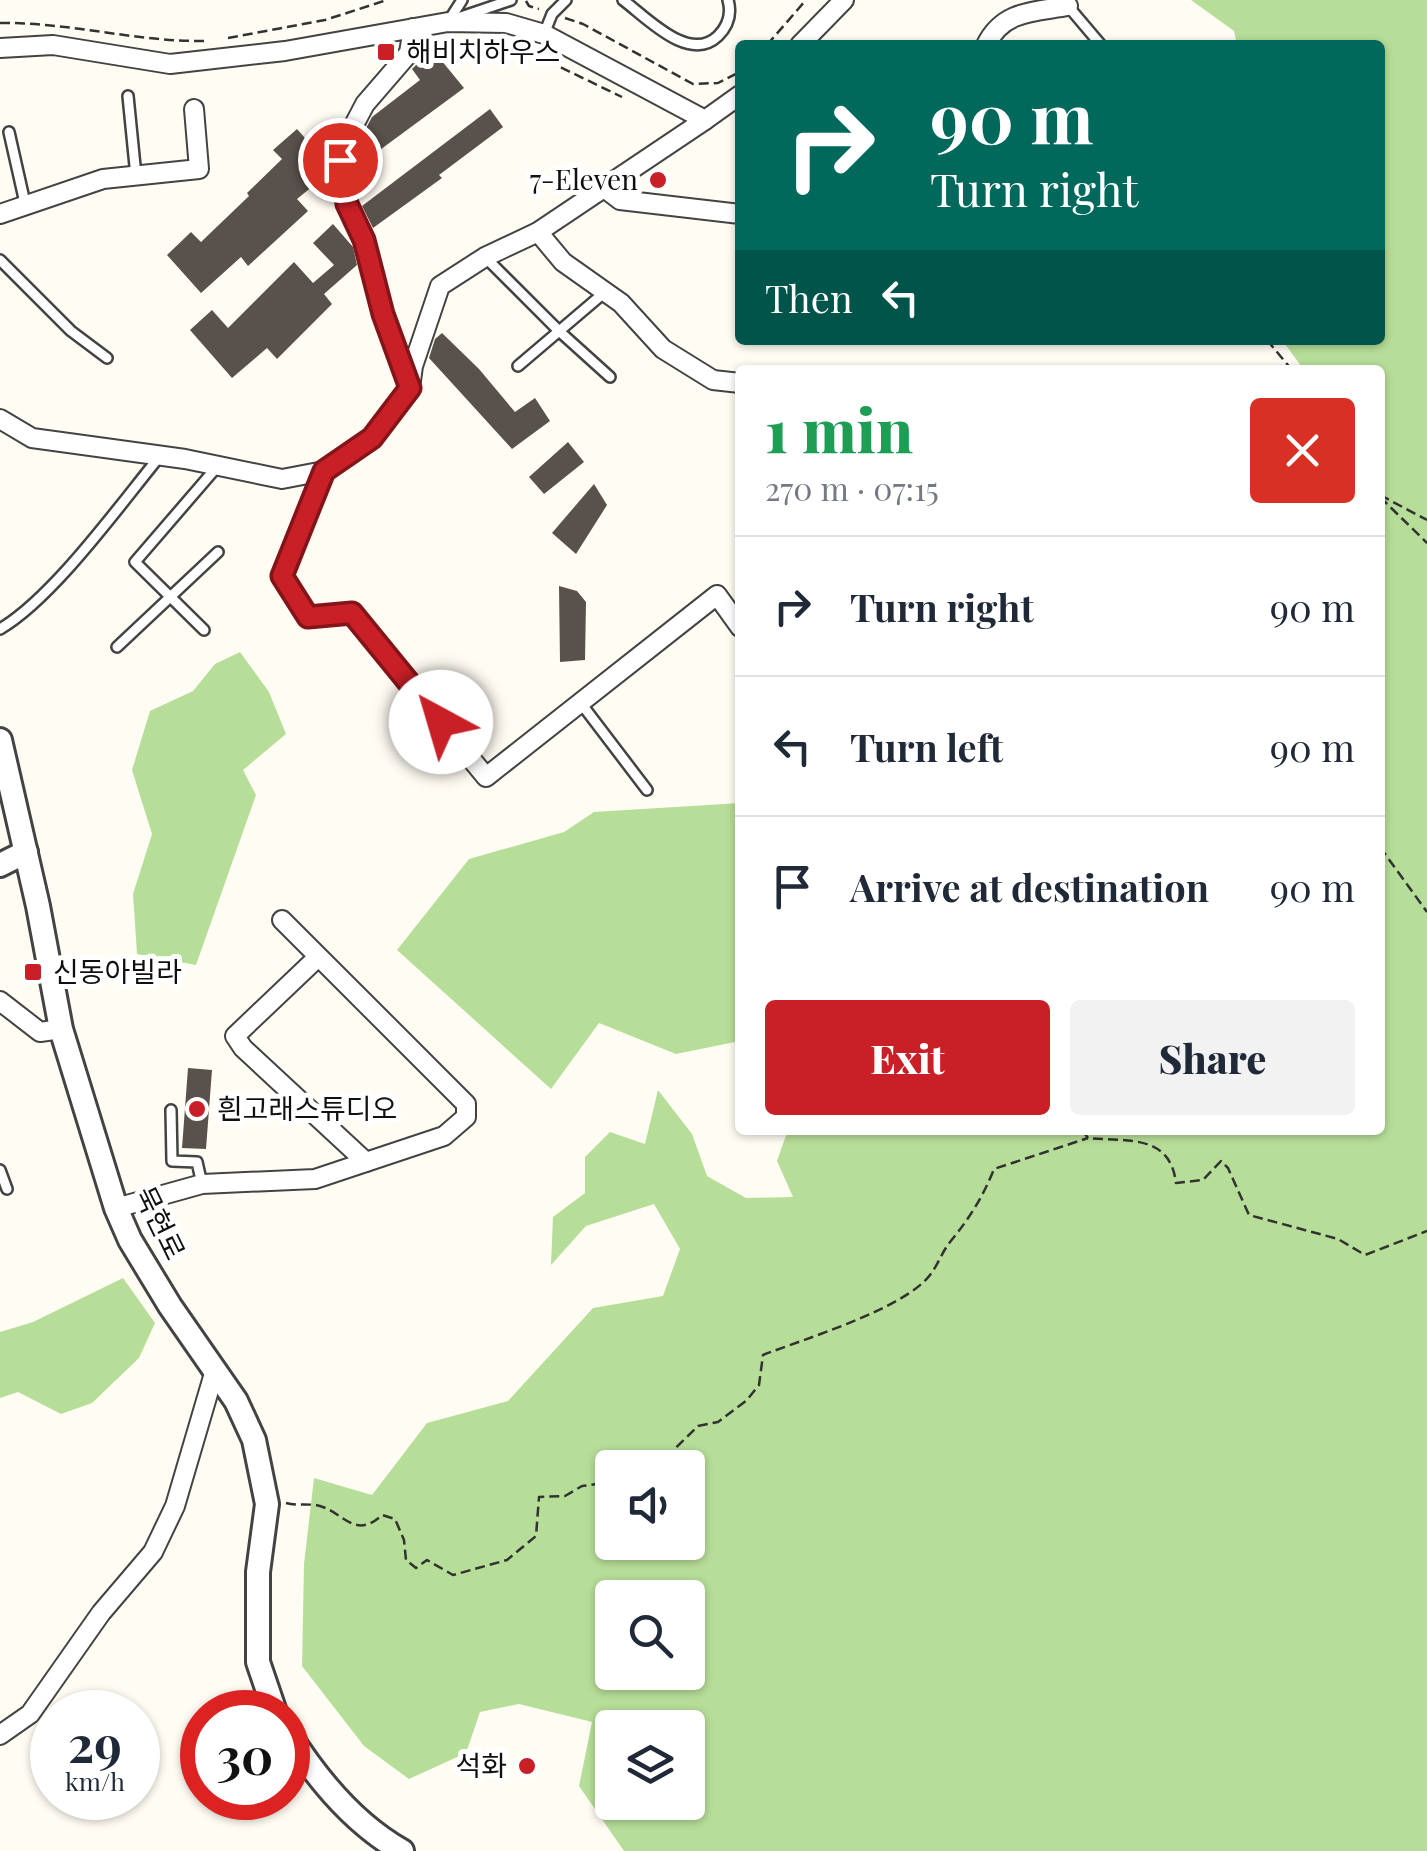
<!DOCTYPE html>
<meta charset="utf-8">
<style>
body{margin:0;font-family:"Playfair Display","Noto Sans KR",serif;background:#f2f2f3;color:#1f2937;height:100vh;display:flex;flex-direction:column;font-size:38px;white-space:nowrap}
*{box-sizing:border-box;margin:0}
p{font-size:32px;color:#747a83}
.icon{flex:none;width:55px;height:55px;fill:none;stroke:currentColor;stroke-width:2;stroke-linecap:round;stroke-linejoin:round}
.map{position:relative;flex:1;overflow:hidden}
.drawer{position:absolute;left:735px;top:365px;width:650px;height:770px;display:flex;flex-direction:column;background:#fff;border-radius:10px;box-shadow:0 2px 8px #0004}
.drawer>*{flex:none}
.guide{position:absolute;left:735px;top:40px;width:650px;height:305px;border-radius:10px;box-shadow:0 2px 8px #0004;background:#00695c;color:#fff;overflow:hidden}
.fabs{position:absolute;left:595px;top:1450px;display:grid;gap:20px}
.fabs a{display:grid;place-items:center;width:110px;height:110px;border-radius:10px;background:#fff;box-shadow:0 2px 8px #0004;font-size:50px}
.speed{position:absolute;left:30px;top:1690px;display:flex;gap:20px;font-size:50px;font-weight:700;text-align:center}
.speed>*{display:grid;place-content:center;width:130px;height:130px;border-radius:50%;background:#fff;box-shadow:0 2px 8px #0004;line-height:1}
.speed small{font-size:25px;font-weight:400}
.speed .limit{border:15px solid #d22;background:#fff;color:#111}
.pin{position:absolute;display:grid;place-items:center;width:85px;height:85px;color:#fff;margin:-42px;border:5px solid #fff;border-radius:50%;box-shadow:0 2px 10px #0007}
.me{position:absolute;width:110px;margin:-55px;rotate:321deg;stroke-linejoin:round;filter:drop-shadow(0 0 8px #0008)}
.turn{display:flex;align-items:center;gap:35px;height:210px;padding:0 30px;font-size:45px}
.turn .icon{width:130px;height:130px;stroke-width:2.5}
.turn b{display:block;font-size:70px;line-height:85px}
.then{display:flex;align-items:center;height:95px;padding:0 30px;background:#0003;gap:20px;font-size:38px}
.round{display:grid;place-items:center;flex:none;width:105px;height:105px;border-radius:10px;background:#f2f2f3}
.overview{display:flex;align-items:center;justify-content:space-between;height:170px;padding:0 30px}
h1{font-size:60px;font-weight:800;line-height:75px;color:#1e9e55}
.primary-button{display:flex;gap:20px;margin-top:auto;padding:20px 30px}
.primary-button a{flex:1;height:115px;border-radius:10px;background:#c91f26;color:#fff;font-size:40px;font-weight:800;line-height:115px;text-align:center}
.primary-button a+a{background:#f2f2f3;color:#1f2937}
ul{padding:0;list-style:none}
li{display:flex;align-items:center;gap:30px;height:140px;padding:0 30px;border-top:2px solid #e0e1e3}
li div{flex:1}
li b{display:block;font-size:38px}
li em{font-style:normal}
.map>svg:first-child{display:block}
.forest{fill:#b7de98;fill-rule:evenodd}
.building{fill:#59514b}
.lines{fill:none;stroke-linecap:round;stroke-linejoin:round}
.service-casing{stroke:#434343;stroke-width:14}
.minor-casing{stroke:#434343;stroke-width:22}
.tertiary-casing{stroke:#434343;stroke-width:28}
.path{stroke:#323232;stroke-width:2.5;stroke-dasharray:10 5;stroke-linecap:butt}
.service{stroke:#fff;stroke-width:9}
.minor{stroke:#fff;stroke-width:18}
.tertiary{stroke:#fff;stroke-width:22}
.route-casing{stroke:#831419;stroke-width:25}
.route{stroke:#c91f26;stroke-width:18}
.poi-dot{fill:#c91f26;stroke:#fff;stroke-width:4}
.labels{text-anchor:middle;stroke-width:10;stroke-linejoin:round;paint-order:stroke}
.poi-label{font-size:28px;fill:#101010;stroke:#fff;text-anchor:start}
.street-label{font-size:28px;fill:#101010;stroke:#fff}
</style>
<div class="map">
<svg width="1427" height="1851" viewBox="0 0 1427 1851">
<rect width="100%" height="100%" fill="#fffdf3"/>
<g class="forest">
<path d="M1191,0H1427V1851H624L579,1786L592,1722L519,1704L480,1712L466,1753L409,1779L364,1746L302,1666L304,1564L314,1478L372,1495L427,1423L508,1401L593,1308L663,1296L680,1249L654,1204L586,1226L551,1265L553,1217L585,1193V1157L610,1132L645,1144L658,1090L692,1134L707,1176L746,1198L793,1197L777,1161L788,1130H1380V370H1304L1282,340H1380V45H1237L1234,31ZM612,1468H688V1542H612ZM612,1598H688V1672H612ZM612,1728H688V1802H612Z"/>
<path d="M240,652L269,692L286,734L243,770L256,795L196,965L137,954L133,894L152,834L132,770L150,711L193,691L215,664Z"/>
<path d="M740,803V1041L676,1054L599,1023L551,1089L397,950L469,859L564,832L594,812Z"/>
<path d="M123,1278L155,1323L139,1358L92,1403L61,1414L18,1392L0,1398V1332L33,1322Z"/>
</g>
<g class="building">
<path d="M432,49L464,88L354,169L356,147L372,117L420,80L412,69Z"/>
<path d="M490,109L503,127L439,175L442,178L373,228L362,206Z"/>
<path d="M297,129L328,164L329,173L297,199L308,211L248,266L241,257L201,293L167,255L191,232L201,242L249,196L247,193L282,159L273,150Z"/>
<path d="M333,224L353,247L357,265L324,294L332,304L277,359L267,348L232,378L190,330L212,310L228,328L294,262L313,283L334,265L313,243Z"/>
<path d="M442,333L479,369L515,412L535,398L550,421L512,449L429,358L435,339Z"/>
<path d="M568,442L584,462L544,494L529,477Z"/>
<path d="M594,484L607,505L576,554L552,533Z"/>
<path d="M559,586L577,591L586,602L585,660L560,662Z"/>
<path d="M188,1068L212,1070L206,1149L182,1148Z"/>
</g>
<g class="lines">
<defs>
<g id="service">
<path d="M623,0C646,17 689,64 718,36C728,26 732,14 728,0"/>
<path d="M1068,6L1101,45"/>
<path d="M461,17L511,0"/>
<path d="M448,22L462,0"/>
<path d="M544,34L552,14L566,0"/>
<path d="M128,96L136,176"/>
<path d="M9,132L25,203"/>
<path d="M485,257L559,331L610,377"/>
<path d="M0,260L71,331L107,358"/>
<path d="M518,366L605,292"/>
<path d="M0,629C53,598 119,506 160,456"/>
<path d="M204,630L135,562L216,468"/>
<path d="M117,647L218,552"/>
<path d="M580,702L647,790"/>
<path d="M171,1110L172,1161L197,1162L202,1184"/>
<path d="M0,1170L7,1189"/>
</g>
<g id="minor">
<path d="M800,45L844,0"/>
<path d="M986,45C1003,10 1034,12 1068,6"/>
<path d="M0,48L53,45L170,64L285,51L448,22L506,23L544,34L705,120L740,95"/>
<path d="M603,187L620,200L740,214"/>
<path d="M0,214L103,179L199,169L194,109"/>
<path d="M538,232L563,262L621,303L663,349L713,380L740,383"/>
<path d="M408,383L383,314L364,240L347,204L340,160L345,142L365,104L409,53L413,28"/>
<path d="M0,419L32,438L185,459L282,479L324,471L373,437L410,388L413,366L440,286L485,257L538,232L705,120"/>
<path d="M324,471L282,576L308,617L351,613L486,777L717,595L740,627"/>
<path d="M317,958L235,1036L243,1048L366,1162"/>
<path d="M0,1001L40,1032L61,1029"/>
<path d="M116,1208L202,1184L315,1179L444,1136L466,1117V1104L282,920"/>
<path d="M0,1735L30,1714L101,1613L153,1552L175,1506L215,1370"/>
</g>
<g id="tertiary">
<path d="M0,740L38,906L61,1029L116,1208L130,1240L170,1306L236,1401L254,1440L267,1504L258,1572V1662L275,1712"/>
<path d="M0,865L26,852"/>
<path d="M288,1733C317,1779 354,1824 402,1851"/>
</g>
</defs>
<use href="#service" class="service-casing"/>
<use href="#minor" class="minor-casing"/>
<use href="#tertiary" class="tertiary-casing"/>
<g class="path">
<path d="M526,1L529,6L539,9"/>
<path d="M565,18L583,24L693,84L718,83L740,72"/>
<path d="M0,23C69,22 136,42 205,41"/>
<path d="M228,38L325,20L387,0"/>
<path d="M526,45L525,50L622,97"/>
<path d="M767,45L806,0"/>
<path d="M1267,340L1292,370"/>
<path d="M1380,495L1427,520"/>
<path d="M1380,497L1427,543"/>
<path d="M1380,847L1427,912"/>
<path d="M1082,1130L1088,1138C1126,1142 1170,1133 1176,1183L1203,1180L1221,1161L1228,1168L1249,1215L1338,1239L1365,1255L1427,1231"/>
<path d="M655,1468L698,1426L718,1422L747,1400L759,1385L763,1355C804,1339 904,1309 930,1275C938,1265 942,1252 950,1242C969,1219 983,1197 994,1169L1088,1138"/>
<path d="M286,1503C297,1506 310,1503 320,1506C344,1513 355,1540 382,1515L395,1519L404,1540L406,1560L416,1568L427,1560L453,1575L507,1560L536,1536L539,1497L565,1496L582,1486L612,1482"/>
</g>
<use href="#service" class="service"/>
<use href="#minor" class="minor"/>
<use href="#tertiary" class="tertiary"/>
</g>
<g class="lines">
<defs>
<path id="route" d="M340,160L347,204L364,240L383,314L410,388L372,438L324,471L282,576L308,617L352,613L441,722"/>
</defs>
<use href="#route" class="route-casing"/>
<use href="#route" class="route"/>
</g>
<g class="poi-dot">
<rect x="376" y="42" width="20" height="20" rx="5"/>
<circle cx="658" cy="180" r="10"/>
<rect x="23" y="962" width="20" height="20" rx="5"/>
<circle cx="197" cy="1109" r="10"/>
<circle cx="527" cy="1766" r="10"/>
</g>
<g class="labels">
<g class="poi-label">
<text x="406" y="62">해비치하우스</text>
<text x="638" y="190" text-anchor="end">7-Eleven</text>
<text x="53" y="982">신동아빌라</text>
<text x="217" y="1119">흰고래스튜디오</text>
<text x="507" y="1776" text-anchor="end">석화</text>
</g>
<g class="street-label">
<text transform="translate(160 1223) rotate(64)" y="10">묵현로</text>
</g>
</g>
</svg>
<div class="fabs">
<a><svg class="icon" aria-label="sound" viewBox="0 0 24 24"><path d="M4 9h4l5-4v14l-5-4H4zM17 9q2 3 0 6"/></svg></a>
<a><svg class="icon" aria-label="search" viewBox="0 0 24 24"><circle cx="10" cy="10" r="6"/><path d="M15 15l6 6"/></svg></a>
<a><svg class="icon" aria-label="layers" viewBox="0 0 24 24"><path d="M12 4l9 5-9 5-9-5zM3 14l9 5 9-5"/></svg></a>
</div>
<div class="speed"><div>29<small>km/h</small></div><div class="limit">30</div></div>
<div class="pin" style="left:340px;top:160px;background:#d93025"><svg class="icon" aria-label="arrive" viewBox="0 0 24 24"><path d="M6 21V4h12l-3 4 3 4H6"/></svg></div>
<svg class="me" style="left:441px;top:722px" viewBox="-20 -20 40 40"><circle r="19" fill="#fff"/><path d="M0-13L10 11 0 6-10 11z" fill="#c91f26"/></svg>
<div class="guide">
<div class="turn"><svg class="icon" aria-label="right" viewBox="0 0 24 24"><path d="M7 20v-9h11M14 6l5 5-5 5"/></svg><div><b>90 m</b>Turn right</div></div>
<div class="then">Then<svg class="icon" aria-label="left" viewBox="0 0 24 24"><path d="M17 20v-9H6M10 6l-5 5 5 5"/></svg></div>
</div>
<section class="drawer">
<div class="overview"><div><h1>1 min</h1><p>270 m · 07:15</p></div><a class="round" style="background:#d93025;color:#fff"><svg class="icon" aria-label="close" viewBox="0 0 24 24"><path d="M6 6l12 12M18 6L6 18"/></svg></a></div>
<ul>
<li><svg class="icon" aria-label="right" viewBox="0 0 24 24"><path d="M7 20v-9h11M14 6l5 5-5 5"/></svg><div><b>Turn right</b></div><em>90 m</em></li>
<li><svg class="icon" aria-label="left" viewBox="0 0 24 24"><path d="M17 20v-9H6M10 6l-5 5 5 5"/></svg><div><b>Turn left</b></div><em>90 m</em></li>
<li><svg class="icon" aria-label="arrive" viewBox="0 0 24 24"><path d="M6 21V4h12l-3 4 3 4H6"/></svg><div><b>Arrive at destination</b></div><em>90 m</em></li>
</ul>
<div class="primary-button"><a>Exit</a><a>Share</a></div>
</section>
</div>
